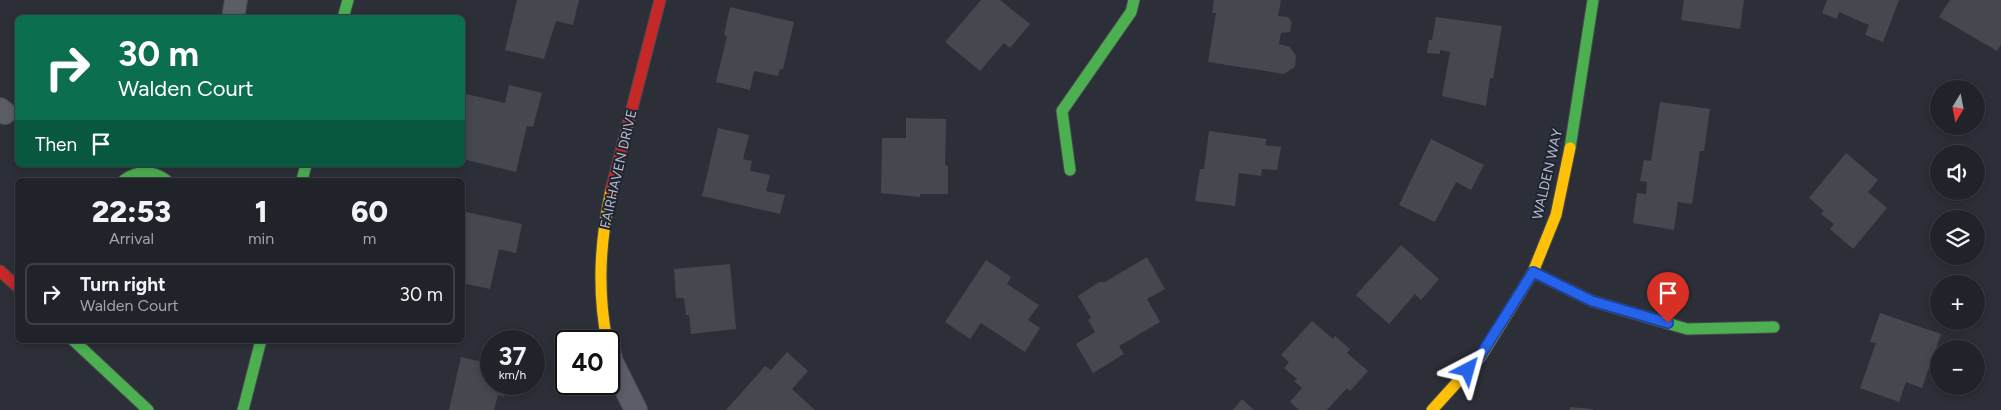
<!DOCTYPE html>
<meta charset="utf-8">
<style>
body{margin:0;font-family:Figtree,sans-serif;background:#2d2f36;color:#f1f3f6;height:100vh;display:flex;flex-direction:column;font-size:19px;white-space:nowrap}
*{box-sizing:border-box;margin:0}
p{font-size:16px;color:#a2a4a8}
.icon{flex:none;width:28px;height:28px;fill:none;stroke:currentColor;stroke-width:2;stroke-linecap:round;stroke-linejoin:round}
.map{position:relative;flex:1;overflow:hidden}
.drawer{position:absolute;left:15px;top:178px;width:450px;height:165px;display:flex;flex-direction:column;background:#21232a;border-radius:8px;box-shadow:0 2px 8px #0003,0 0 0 1px #3e4047}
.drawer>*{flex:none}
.hud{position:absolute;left:15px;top:15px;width:450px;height:152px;border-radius:8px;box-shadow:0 2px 8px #0003,0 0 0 1px #3e4047;background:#0b6e4f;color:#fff;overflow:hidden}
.needle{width:32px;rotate:190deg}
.buttons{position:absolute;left:1930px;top:80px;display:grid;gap:10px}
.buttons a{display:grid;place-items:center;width:55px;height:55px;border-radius:50%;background:#21232a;box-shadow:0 2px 8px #0003,0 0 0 1px #3e4047;font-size:25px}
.speed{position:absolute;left:480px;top:330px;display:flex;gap:10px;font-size:25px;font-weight:700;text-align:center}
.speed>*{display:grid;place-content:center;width:65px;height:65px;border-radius:50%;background:#21232a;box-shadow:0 2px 8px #0003,0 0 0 1px #3e4047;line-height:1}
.speed small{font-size:12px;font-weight:400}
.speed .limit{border:2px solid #111;border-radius:8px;background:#fff;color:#111}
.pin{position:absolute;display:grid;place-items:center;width:42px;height:42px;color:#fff;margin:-51px -21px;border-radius:50% 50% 50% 0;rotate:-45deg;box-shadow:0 0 5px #0007}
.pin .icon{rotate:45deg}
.me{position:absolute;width:55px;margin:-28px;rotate:39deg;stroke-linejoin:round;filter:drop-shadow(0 0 4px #0008)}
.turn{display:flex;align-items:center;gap:18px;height:105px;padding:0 20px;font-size:22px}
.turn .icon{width:65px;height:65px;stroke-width:2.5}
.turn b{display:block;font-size:35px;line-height:42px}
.then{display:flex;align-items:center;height:48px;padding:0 20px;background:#0003;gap:10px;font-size:19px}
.eta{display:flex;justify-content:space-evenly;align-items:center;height:85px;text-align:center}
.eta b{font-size:30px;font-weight:800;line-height:35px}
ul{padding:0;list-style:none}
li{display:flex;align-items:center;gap:15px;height:62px;margin:0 10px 8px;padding:0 10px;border:2px solid #3e4047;border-radius:8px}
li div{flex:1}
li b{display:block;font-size:19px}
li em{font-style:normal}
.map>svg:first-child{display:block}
.building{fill:#464850}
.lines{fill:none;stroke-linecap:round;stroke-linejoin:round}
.street-casing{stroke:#484a51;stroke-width:24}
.fast-casing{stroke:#484a51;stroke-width:13}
.slow-casing{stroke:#484a51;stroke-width:13}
.jam-casing{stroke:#484a51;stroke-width:13}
.street{stroke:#5b5e66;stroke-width:22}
.fast{stroke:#4caf50;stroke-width:11}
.slow{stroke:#ffc107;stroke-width:11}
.jam{stroke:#c62828;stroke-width:11}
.route-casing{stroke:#184099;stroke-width:12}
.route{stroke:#2563eb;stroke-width:9}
.labels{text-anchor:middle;stroke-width:4;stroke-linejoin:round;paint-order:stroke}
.street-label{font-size:14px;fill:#b6bbc8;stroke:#1f2432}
</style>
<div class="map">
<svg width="2001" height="410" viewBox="0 0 2001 410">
<rect width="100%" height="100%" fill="#2c2f38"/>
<g class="building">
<path d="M517,0H579L573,25L556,21L544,59L505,50Z"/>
<path d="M981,0H1000L1030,24L1010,48L1004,43L980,71L945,42Z"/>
<path d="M1214,0H1281L1278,16L1288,17L1292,22L1290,32L1281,33L1279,44L1290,47L1296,56L1295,67L1284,74L1208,62L1216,13H1212Z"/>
<path d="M1684,0H1744L1740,29L1681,20Z"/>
<path d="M1827,0H1899L1883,42L1865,35L1869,25L1839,12L1837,19L1822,13Z"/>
<path d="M1950,0H2001V44L1997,51L1939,17Z"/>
<path d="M730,7L794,22L783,69H780L778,76L754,71L750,90L716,82L727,36L724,35Z"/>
<path d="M1436,17L1502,26L1493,78H1490L1486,106L1442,96L1450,52L1440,50V54L1427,53L1429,40H1432Z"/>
<path d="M509,85L542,93L533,127L527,126L516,172L462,159V93L505,103Z"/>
<path d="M1660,102L1710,109L1704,151H1700L1692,204L1678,202L1674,230L1633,223L1637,193L1646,194L1647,182L1640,181L1644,160L1651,161Z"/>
<path d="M906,118L946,119L945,165L948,166V194H920V197L881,193L882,138H906Z"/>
<path d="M718,128L749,135L743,159L752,161L750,171L770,175L766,191L785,195L780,214L702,196Z"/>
<path d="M1209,131L1267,139L1265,145L1281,147L1277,170L1262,169L1261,176L1239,173L1235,206L1195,201L1200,169H1204Z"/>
<path d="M1431,139L1484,165L1471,190L1456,182L1435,222L1399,205Z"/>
<path d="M1846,153L1878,180L1868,192L1887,208L1853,249L1830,229L1834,224L1821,214L1824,211L1809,198Z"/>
<path d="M466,212L522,224L516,253L499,249L490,289L462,283V227Z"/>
<path d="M1401,245L1439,279L1421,300L1415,294L1389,324L1356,295Z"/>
<path d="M1147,257L1165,289L1147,299L1160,322L1119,346L1124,354L1093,373L1076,344L1095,332L1088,320L1091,318L1078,296L1099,282H1105Z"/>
<path d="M986,260L1011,277L1007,284L1039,305L1028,320L1040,328L1025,352L981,323L970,339L945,322Z"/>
<path d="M730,264L736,329L691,334L689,315H686L684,298H676L674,269Z"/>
<path d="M1880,313L1941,334L1922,388L1906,382L1899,402L1860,388L1876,343L1870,342Z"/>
<path d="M1312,321L1333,339L1335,336L1350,349L1347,353L1368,371L1350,391L1347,388L1327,410H1299L1290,402L1302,388L1294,381L1297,379L1284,368L1289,362L1281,355Z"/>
<path d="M787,352L808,371L792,389L815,410H726L765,366L771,370Z"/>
<path d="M461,357L491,364V384H507L504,397L498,395L494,410H449Z"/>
<path d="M1242,399L1254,410H1233Z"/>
<path d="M1570,407L1593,409V410H1570Z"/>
</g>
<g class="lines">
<defs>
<g id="street">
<path d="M233,18L236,0"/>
<path d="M0,109L5,113"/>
<path d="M609,350L612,362L636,410"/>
</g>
<g id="fast">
<path d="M343,18L348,0"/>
<path d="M1570,148L1593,0"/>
<path d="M1070,170L1062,111L1131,12L1134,0"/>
<path d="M124,180C138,170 152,170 166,180"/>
<path d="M302,180L306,165"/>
<path d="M1533,272L1592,301L1687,329L1774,327"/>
<path d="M73,340L148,410"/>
<path d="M243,410L261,340"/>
</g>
<g id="slow">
<path d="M607,341C597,289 600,242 611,190"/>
<path d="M1432,410L1481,356L1533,272L1556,215L1570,148"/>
</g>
<g id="jam">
<path d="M611,190L660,0"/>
<path d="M0,271L18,287"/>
</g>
</defs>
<use href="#street" class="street-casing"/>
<use href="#fast" class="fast-casing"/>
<use href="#slow" class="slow-casing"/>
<use href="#jam" class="jam-casing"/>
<use href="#street" class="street"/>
<use href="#fast" class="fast"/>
<use href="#slow" class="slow"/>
<use href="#jam" class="jam"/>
</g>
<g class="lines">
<defs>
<path id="route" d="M1468,370L1480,356L1533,272L1592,301L1668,323"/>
</defs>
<use href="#route" class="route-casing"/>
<use href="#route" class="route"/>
</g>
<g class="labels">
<g class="street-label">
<text transform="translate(618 169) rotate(-77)" y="5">FAIRHAVEN DRIVE</text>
<text transform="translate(1547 174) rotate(-77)" y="5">WALDEN WAY</text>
</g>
</g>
</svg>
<div class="buttons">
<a><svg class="needle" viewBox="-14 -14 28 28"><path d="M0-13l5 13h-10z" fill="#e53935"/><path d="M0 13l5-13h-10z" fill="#a2a4a8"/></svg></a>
<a><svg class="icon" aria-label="sound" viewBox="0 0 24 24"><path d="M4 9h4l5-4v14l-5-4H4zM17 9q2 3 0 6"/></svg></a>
<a><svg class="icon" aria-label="layers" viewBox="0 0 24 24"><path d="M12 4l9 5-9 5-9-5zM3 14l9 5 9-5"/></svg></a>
<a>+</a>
<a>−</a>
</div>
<div class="speed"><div>37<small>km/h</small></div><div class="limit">40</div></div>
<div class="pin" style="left:1668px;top:323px;background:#d93025"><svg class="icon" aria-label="arrive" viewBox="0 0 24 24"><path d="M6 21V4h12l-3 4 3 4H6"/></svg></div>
<svg class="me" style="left:1468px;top:370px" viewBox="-20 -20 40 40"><path d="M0-17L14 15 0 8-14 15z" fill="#2563eb" stroke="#fff" stroke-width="4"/></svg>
<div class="hud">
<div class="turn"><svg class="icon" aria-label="right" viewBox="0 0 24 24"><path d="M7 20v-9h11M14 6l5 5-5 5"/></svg><div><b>30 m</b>Walden Court</div></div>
<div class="then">Then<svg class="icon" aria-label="arrive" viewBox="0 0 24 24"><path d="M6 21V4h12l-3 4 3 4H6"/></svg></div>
</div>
<section class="drawer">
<div class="eta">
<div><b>22:53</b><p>Arrival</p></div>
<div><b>1</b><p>min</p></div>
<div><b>60</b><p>m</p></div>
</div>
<ul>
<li><svg class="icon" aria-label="right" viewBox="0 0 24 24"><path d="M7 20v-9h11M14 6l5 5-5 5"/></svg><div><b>Turn right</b><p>Walden Court</p></div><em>30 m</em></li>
</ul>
</section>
</div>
